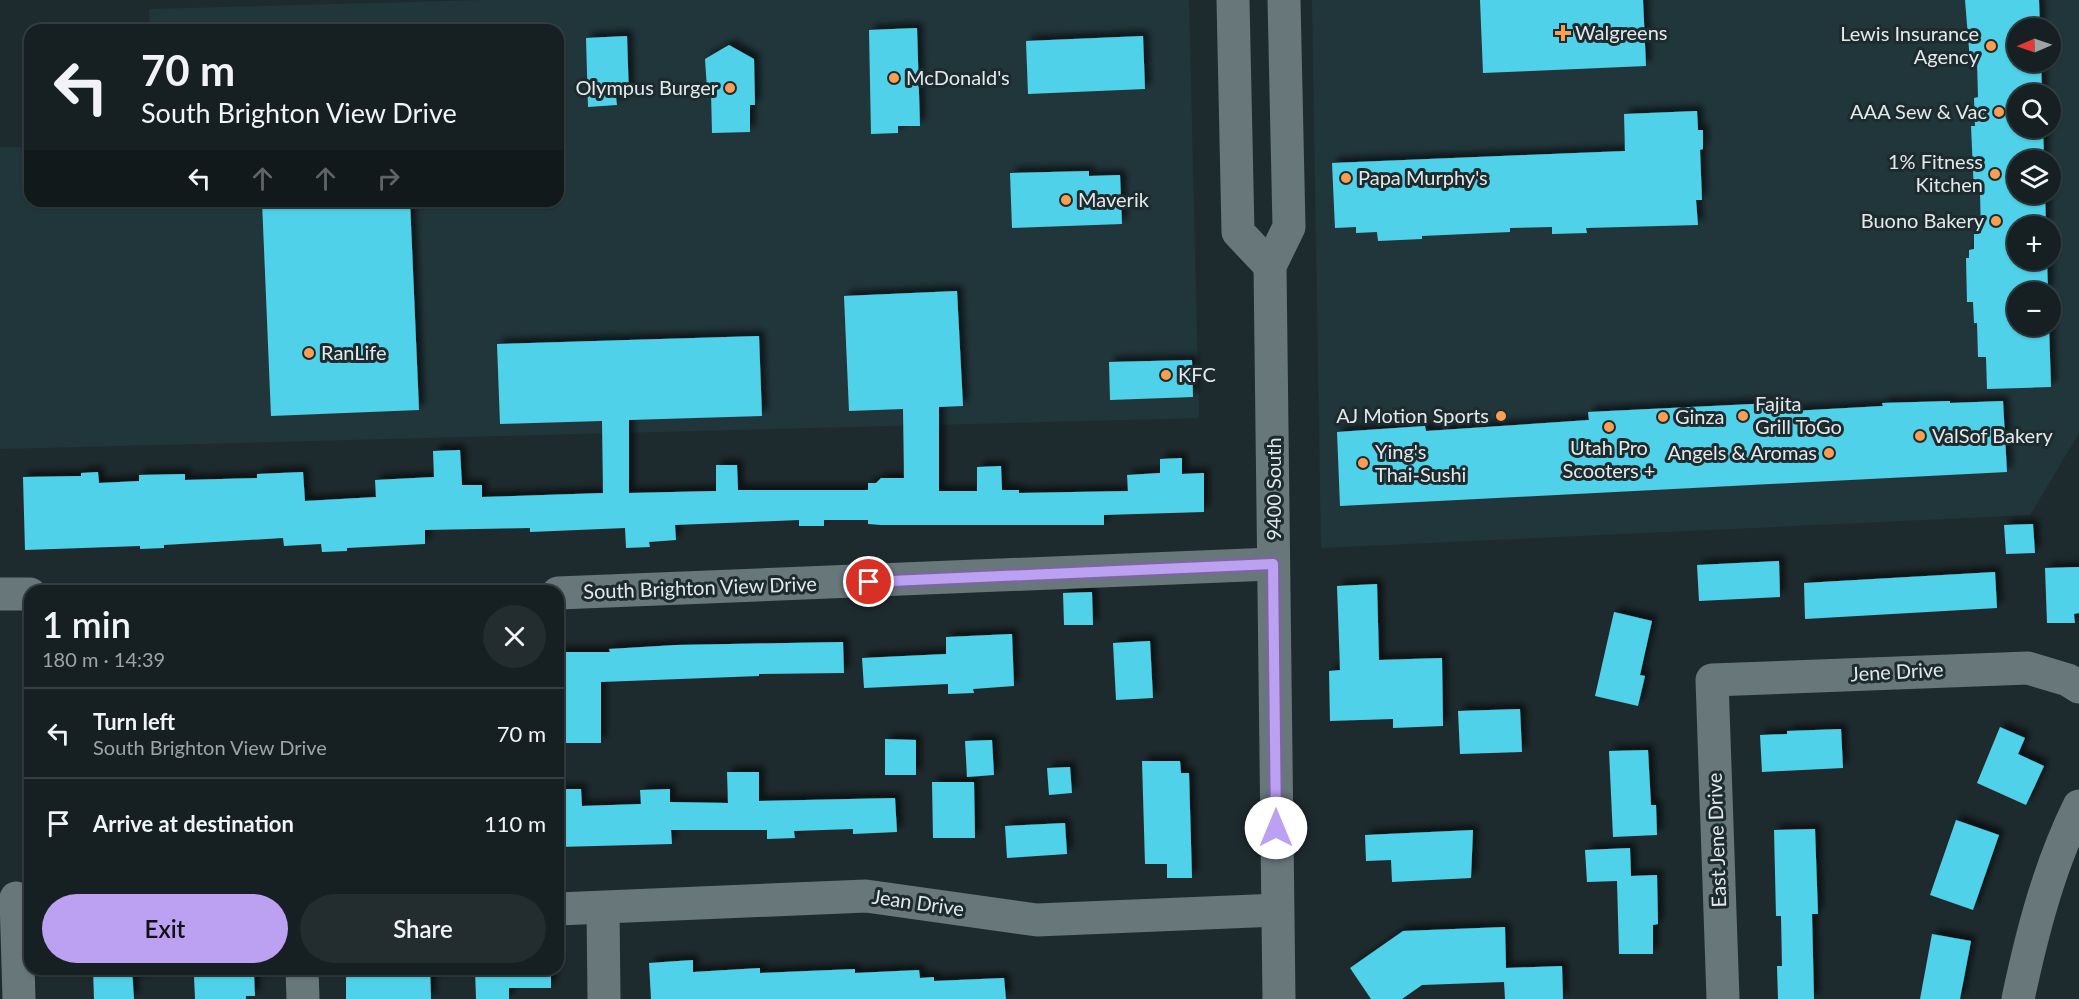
<!DOCTYPE html>
<meta charset="utf-8">
<style>
body{margin:0;font-family:Lato,sans-serif;background:#232d2f;color:#f1f3f6;height:100vh;display:flex;flex-direction:column;font-size:22px;white-space:nowrap}
*{box-sizing:border-box;margin:0}
p{font-size:20px;color:#9ea3a5}
.icon{flex:none;width:33px;height:33px;fill:none;stroke:currentColor;stroke-width:2;stroke-linecap:round;stroke-linejoin:round}
.map{position:relative;flex:1;overflow:hidden}
.details{position:absolute;left:24px;top:585px;width:540px;height:390px;display:flex;flex-direction:column;background:#162022;border-radius:18px;box-shadow:0 2px 4px #0004,0 0 0 2px #353e40}
.details>*{flex:none}
.top-card{position:absolute;left:24px;top:24px;width:540px;height:183px;border-radius:18px;box-shadow:0 2px 4px #0004,0 0 0 2px #353e40;background:#162022;color:#f1f3f6;overflow:hidden}
.needle{width:39px;rotate:268deg}
.buttons{position:absolute;left:2007px;top:18px;display:grid;gap:12px}
.buttons a{display:grid;place-items:center;width:54px;height:54px;border-radius:50%;background:#162022;box-shadow:0 2px 4px #0004,0 0 0 2px #353e40;font-size:30px}
.pin{position:absolute;display:grid;place-items:center;width:51px;height:51px;color:#fff;margin:-26px;border:3px solid #fff;border-radius:50%;box-shadow:0 2px 6px #0007}
.me{position:absolute;width:66px;margin:-33px;rotate:0deg;stroke-linejoin:round;filter:drop-shadow(0 0 4px #0008)}
.turn{display:flex;align-items:center;gap:21px;height:126px;padding:0 18px;font-size:27px}
.turn .icon{width:78px;height:78px;stroke-width:2.5}
.turn b{display:block;font-size:42px;line-height:51px}
.lanes{display:flex;align-items:center;height:57px;padding:0 18px;background:#0003;justify-content:center;gap:30px;direction:ltr}
.lanes .off{opacity:.35}
.round{display:grid;place-items:center;flex:none;width:63px;height:63px;border-radius:32px;background:#232d2f}
.overview{display:flex;align-items:center;justify-content:space-between;height:102px;padding:0 18px}
h1{font-size:36px;font-weight:600;line-height:45px}
.primary-button{display:flex;gap:12px;margin-top:auto;padding:12px 18px}
.primary-button a{flex:1;height:69px;border-radius:36px;background:#bca0f2;color:#111;font-size:24px;font-weight:600;line-height:69px;text-align:center}
.primary-button a+a{background:#232d2f;color:#f1f3f6}
ul{padding:0;list-style:none}
li{display:flex;align-items:center;gap:18px;height:90px;padding:0 18px;border-top:2px solid #353e40}
li div{flex:1}
li b{display:block;font-size:22px}
li em{font-style:normal}
.map>svg:first-child{display:block}
.built{fill:#21363b;fill-rule:evenodd}
.building{fill:#4fd2e9;filter:url(#shadow)}
.lines{fill:none;stroke-linecap:round;stroke-linejoin:round}
.minor{stroke:#68777a;stroke-width:33}
.route-casing{stroke:#7a689d;stroke-width:15}
.route{stroke:#bca0f2;stroke-width:10}
.poi-dot{fill:#fb9e51;stroke:#1e2b2e;stroke-width:2}
.labels{text-anchor:middle;stroke-width:6;stroke-linejoin:round;paint-order:stroke}
.poi-label{font-size:20px;fill:#e1e9eb;stroke:#1e2b2e;text-anchor:start}
.street-label{font-size:20px;fill:#e1e9eb;stroke:#1e2b2e}
</style>
<div class="map">
<svg width="2079" height="999" viewBox="0 0 2079 999">
<defs>
<filter id="shadow"><feDropShadow dx="5.5" dy="-5.5" stdDeviation="3" flood-color="#0009"/></filter>
</defs>
<rect width="100%" height="100%" fill="#1e2b2e"/>
<g class="built">
<path d="M484,0H1189L1199,418L0,449V147H30V201H558V30H150L149,9Z"/>
<path d="M1312,0H2079V433L2030,515L1321,548ZM2018,28H2050V62H2018ZM2018,94H2050V128H2018ZM2018,160H2050V194H2018ZM2018,226H2050V260H2018ZM2018,292H2050V326H2018Z"/>
</g>
<g class="building">
<path d="M1480,0H1643L1646,66L1483,73Z"/>
<path d="M1965,0H2039L2040,28H2018V62H2041L2042,94H2018V128H2043L2044,160H2018V194H2045L2046,226H2018V260H2047L2048,292H2018V326H2049L2051,387L1987,389L1986,357H1978L1977,323H1974L1973,302H1967L1966,258H1969V250L1974,249V234L1981,233L1980,193H1974L1971,126H1975L1974,98L1978,97L1977,61H1970Z"/>
<path d="M917,28L920,126H898V133L871,134L869,30Z"/>
<path d="M627,36L629,97H616L617,105L588,107L586,38Z"/>
<path d="M1143,36L1145,89L1028,94L1026,41Z"/>
<path d="M729,45L754,59L755,105H750V132L712,133L711,92L707,89L705,59Z"/>
<path d="M1697,111L1698,130H1703V149L1700,150L1702,200H1696L1698,225L1586,228L1587,233L1552,234V227L1510,228V232L1422,236V239L1378,241L1377,232L1356,233V227L1335,228L1332,163L1625,151L1624,114Z"/>
<path d="M1089,171V176L1120,175L1122,224L1012,228L1010,173Z"/>
<path d="M262,201H410L419,410L271,416Z"/>
<path d="M957,291L963,406L939,407V491H977V467L1001,466L1002,490H1019V493L1128,491L1127,475L1160,473V459L1182,458V474L1204,473V512L1104,515V525H881L868,524V520H824V526H799V520L675,525L676,540L649,542L650,547L626,548L625,528L530,532V528L425,530V544L347,548V551L322,552L321,544L284,546L283,538L164,545V548L140,549V546L25,550L23,477L81,476V473L98,472L99,483L139,481V475L185,474V480L257,478V474L303,472L305,501L376,497L375,480L434,477L433,451L460,450L462,485H482V497L603,493L602,421L500,424L497,344L759,336L762,416L629,420V493L716,491V465H737L738,490H868V483H876L881,478H904L903,409L849,411L844,296Z"/>
<path d="M1192,360L1193,397L1110,400L1109,362Z"/>
<path d="M1950,401V403L2003,401L2007,472L1340,506L1337,432L1425,426L1426,431L1589,420L1588,412L1773,403L1774,412L1883,406L1882,403Z"/>
<path d="M2033,524L2035,553L2006,554L2004,525Z"/>
<path d="M1779,561L1780,597L1699,601L1697,565Z"/>
<path d="M2079,567V613L2074,614L2075,623H2047L2045,568Z"/>
<path d="M1995,572L1997,608L1805,619L1804,583Z"/>
<path d="M1377,584L1379,660L1442,658L1443,726L1393,728V719L1330,721L1329,671L1340,670L1337,586Z"/>
<path d="M1092,592L1093,625H1064L1063,593Z"/>
<path d="M1614,612L1652,621L1640,675L1645,676L1638,706L1595,696Z"/>
<path d="M1012,634L1014,686L973,689L974,693L948,694V684L864,688L862,658L946,654V637Z"/>
<path d="M1150,641L1153,698L1116,700L1113,643Z"/>
<path d="M843,642L844,673L759,674V676L601,682V743H558V652H610L609,649L676,645Z"/>
<path d="M1520,709L1522,752L1460,754L1458,711Z"/>
<path d="M2000,727L2025,738L2018,754L2044,766L2026,805L1977,783Z"/>
<path d="M1841,729L1843,768L1762,772L1760,735L1787,734V731Z"/>
<path d="M885,739L916,740V775H885Z"/>
<path d="M992,740L994,775L967,777L965,741Z"/>
<path d="M1648,750L1651,805H1656L1657,835L1613,837L1609,751Z"/>
<path d="M1142,761H1180L1181,773H1189L1192,878H1167V864H1145Z"/>
<path d="M1070,767L1072,793L1049,795L1047,768Z"/>
<path d="M727,772H759V801L895,798L897,832L853,834V829L794,831L795,838L767,839V830H671L672,844L558,847V789H581L582,806L641,804L640,790L670,789V802L728,803Z"/>
<path d="M932,782H974L975,838H933Z"/>
<path d="M1956,820L1999,835L1973,910L1930,895Z"/>
<path d="M1065,823L1067,854L1007,858L1005,826Z"/>
<path d="M1815,829L1818,914H1812L1814,999H1778L1777,966H1782L1781,916H1776L1774,830Z"/>
<path d="M1473,830L1471,878L1392,882L1391,860L1366,861L1365,835Z"/>
<path d="M1630,848L1631,876L1657,875L1658,924L1653,925V954H1619L1617,881L1587,882L1585,850Z"/>
<path d="M1505,927L1506,968L1562,966L1563,999H1505L1504,982L1422,985L1402,999H1371L1350,968L1403,931Z"/>
<path d="M1932,934L1971,941L1960,999H1920Z"/>
<path d="M693,960V972L760,968V973L855,969V973L919,970L920,978L934,977V981L1004,978L1006,999H651L649,963Z"/>
<path d="M93,969H132L134,999H94Z"/>
<path d="M430,969L431,999H346V970Z"/>
<path d="M475,969H551V988H509V999H476Z"/>
<path d="M254,974L255,996H246V999H195L194,976Z"/>
</g>
<g class="lines">
<g class="minor">
<path d="M1233,0L1238,232L1270,266"/>
<path d="M558,593L1273,564"/>
<path d="M0,594H30"/>
<path d="M16,898L19,999"/>
<path d="M603,908L604,999"/>
<path d="M558,909L866,896L1037,920L1276,910"/>
<path d="M302,969L303,999"/>
<path d="M1279,999L1270,266L1289,227L1284,0"/>
<path d="M1723,999L1712,680L2028,668L2068,680L2079,687"/>
<path d="M2018,999C2032,933 2049,867 2079,806"/>
</g>
</g>
<g class="lines">
<defs>
<path id="route" d="M869,582L1273,564L1276,828"/>
</defs>
<use href="#route" class="route-casing"/>
<use href="#route" class="route"/>
</g>
<g class="poi-dot">
<path d="M1560 24h6v6h6v6h-6v6h-6v-6h-6v-6h6z"/>
<circle cx="1991" cy="46" r="6"/>
<circle cx="894" cy="78" r="6"/>
<circle cx="730" cy="88" r="6"/>
<circle cx="1999" cy="112" r="6"/>
<circle cx="1995" cy="174" r="6"/>
<circle cx="1346" cy="178" r="6"/>
<circle cx="1066" cy="200" r="6"/>
<circle cx="1996" cy="221" r="6"/>
<circle cx="309" cy="353" r="6"/>
<circle cx="1166" cy="375" r="6"/>
<circle cx="1501" cy="416" r="6"/>
<circle cx="1743" cy="416" r="6"/>
<circle cx="1663" cy="417" r="6"/>
<circle cx="1609" cy="427" r="6"/>
<circle cx="1920" cy="436" r="6"/>
<circle cx="1829" cy="453" r="6"/>
<circle cx="1363" cy="463" r="6"/>
</g>
<g class="labels">
<g class="poi-label">
<text x="1575" y="40">Walgreens</text>
<text x="1979" y="41" text-anchor="end">Lewis Insurance<tspan x="1979" dy="23">Agency</tspan></text>
<text x="906" y="85">McDonald's</text>
<text x="718" y="95" text-anchor="end">Olympus Burger</text>
<text x="1987" y="119" text-anchor="end">AAA Sew &amp; Vac</text>
<text x="1983" y="169" text-anchor="end">1% Fitness<tspan x="1983" dy="23">Kitchen</tspan></text>
<text x="1358" y="185">Papa Murphy's</text>
<text x="1078" y="207">Maverik</text>
<text x="1984" y="228" text-anchor="end">Buono Bakery</text>
<text x="321" y="360">RanLife</text>
<text x="1178" y="382">KFC</text>
<text x="1755" y="411">Fajita<tspan x="1755" dy="23">Grill ToGo</tspan></text>
<text x="1489" y="423" text-anchor="end">AJ Motion Sports</text>
<text x="1675" y="424">Ginza</text>
<text x="1932" y="443">ValSof Bakery</text>
<text x="1609" y="455" text-anchor="middle">Utah Pro<tspan x="1609" dy="23">Scooters +</tspan></text>
<text x="1375" y="459">Ying's<tspan x="1375" dy="23">Thai-Sushi</tspan></text>
<text x="1817" y="460" text-anchor="end">Angels &amp; Aromas</text>
</g>
<g class="street-label">
<text transform="translate(1274 489) rotate(-90)" y="7">9400 South</text>
<text transform="translate(700 588) rotate(-2)" y="7">South Brighton View Drive</text>
<text transform="translate(1897 672) rotate(-3)" y="7">Jene Drive</text>
<text transform="translate(1717 840) rotate(-92)" y="7">East Jene Drive</text>
<text transform="translate(918 903) rotate(8)" y="7">Jean Drive</text>
</g>
</g>
</svg>
<div class="buttons">
<a><svg class="needle" viewBox="-14 -14 28 28"><path d="M0-13l5 13h-10z" fill="#e53935"/><path d="M0 13l5-13h-10z" fill="#9ea3a5"/></svg></a>
<a><svg class="icon" aria-label="search" viewBox="0 0 24 24"><circle cx="10" cy="10" r="6"/><path d="M15 15l6 6"/></svg></a>
<a><svg class="icon" aria-label="layers" viewBox="0 0 24 24"><path d="M12 4l9 5-9 5-9-5zM3 14l9 5 9-5"/></svg></a>
<a>+</a>
<a>−</a>
</div>
<div class="pin" style="left:869px;top:582px;background:#d93025"><svg class="icon" aria-label="arrive" viewBox="0 0 24 24"><path d="M6 21V4h12l-3 4 3 4H6"/></svg></div>
<svg class="me" style="left:1276px;top:828px" viewBox="-20 -20 40 40"><circle r="19" fill="#fff"/><path d="M0-13L10 11 0 6-10 11z" fill="#bca0f2"/></svg>
<div class="top-card">
<div class="turn"><svg class="icon" aria-label="left" viewBox="0 0 24 24"><path d="M17 20v-9H6M10 6l-5 5 5 5"/></svg><div><b>70 m</b>South Brighton View Drive</div></div>
<div class="lanes"><svg class="icon" aria-label="left" viewBox="0 0 24 24"><path d="M17 20v-9H6M10 6l-5 5 5 5"/></svg><svg class="icon off" aria-label="ahead" viewBox="0 0 24 24"><path d="M12 20V5M6 11l6-6 6 6"/></svg><svg class="icon off" aria-label="ahead" viewBox="0 0 24 24"><path d="M12 20V5M6 11l6-6 6 6"/></svg><svg class="icon off" aria-label="right" viewBox="0 0 24 24"><path d="M7 20v-9h11M14 6l5 5-5 5"/></svg></div>
</div>
<section class="details">
<div class="overview"><div><h1>1 min</h1><p>180 m · 14:39</p></div><a class="round"><svg class="icon" aria-label="close" viewBox="0 0 24 24"><path d="M6 6l12 12M18 6L6 18"/></svg></a></div>
<ul>
<li><svg class="icon" aria-label="left" viewBox="0 0 24 24"><path d="M17 20v-9H6M10 6l-5 5 5 5"/></svg><div><b>Turn left</b><p>South Brighton View Drive</p></div><em>70 m</em></li>
<li><svg class="icon" aria-label="arrive" viewBox="0 0 24 24"><path d="M6 21V4h12l-3 4 3 4H6"/></svg><div><b>Arrive at destination</b></div><em>110 m</em></li>
</ul>
<div class="primary-button"><a>Exit</a><a>Share</a></div>
</section>
</div>
